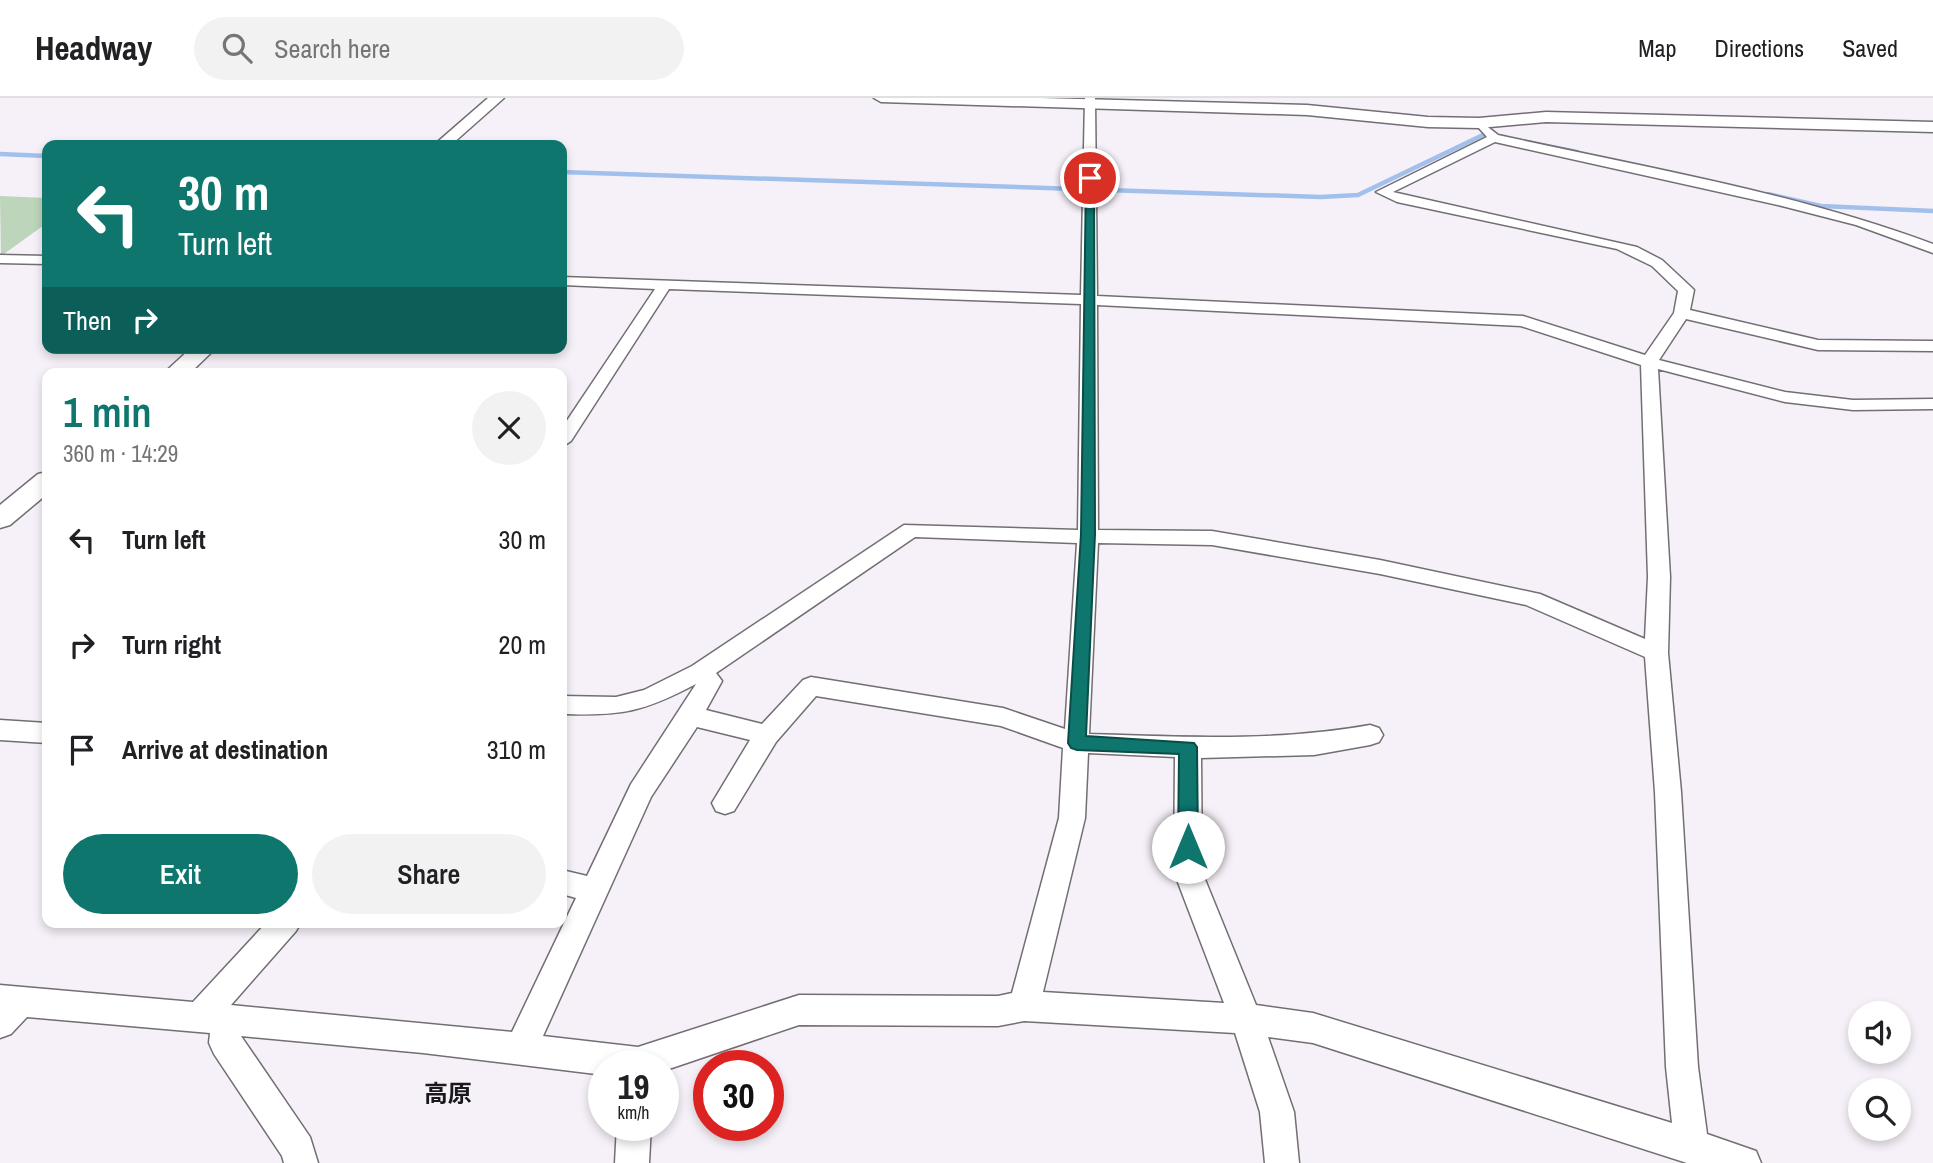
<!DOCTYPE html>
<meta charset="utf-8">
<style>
body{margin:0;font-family:"Archivo Narrow","Noto Sans JP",sans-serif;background:#f2f2f2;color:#202124;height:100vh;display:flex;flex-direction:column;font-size:26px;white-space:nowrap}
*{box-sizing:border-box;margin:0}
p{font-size:23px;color:#757577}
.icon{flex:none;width:38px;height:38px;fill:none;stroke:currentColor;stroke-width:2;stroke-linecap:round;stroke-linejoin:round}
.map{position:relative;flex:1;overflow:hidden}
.side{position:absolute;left:42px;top:270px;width:525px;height:560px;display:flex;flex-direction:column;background:#fff;border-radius:14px;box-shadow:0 4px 10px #0003}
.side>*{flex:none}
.top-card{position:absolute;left:42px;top:42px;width:525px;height:214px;border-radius:14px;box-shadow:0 4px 10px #0003;background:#0f766e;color:#fff;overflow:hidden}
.buttons{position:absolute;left:1848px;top:903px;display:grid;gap:14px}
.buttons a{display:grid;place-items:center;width:63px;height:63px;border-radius:50%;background:#fff;box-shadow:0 4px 10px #0003;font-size:35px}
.speed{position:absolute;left:588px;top:952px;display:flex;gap:14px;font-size:35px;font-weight:700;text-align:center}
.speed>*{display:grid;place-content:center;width:91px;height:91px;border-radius:50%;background:#fff;box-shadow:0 4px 10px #0003;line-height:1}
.speed small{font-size:18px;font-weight:400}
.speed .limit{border:10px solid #d22;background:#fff;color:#111}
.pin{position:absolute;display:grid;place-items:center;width:60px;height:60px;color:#fff;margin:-30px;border:4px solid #fff;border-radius:50%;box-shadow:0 2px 7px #0007}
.me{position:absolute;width:77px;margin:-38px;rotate:0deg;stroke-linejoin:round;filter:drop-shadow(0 0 5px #0008)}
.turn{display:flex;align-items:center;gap:24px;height:147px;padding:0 21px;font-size:32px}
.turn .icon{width:91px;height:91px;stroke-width:2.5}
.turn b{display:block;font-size:49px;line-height:60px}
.then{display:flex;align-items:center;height:66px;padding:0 21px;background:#0003;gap:14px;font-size:26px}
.round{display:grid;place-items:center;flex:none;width:74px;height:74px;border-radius:37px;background:#f2f2f2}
.headline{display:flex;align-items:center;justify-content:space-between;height:119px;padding:0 21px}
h1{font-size:42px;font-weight:600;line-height:52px;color:#0f766e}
.primary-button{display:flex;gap:14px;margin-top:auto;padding:14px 21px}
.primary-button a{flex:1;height:80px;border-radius:42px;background:#0f766e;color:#fff;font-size:28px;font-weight:600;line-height:80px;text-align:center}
.primary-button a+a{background:#f2f2f2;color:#202124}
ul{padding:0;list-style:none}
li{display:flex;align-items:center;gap:21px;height:105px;padding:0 21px}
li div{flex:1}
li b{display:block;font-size:26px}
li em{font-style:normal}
header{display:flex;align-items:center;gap:42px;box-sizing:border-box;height:98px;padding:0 35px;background:#fff;border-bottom:2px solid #e0e0e0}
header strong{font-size:33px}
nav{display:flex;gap:38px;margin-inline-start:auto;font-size:24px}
.search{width:490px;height:63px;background:#f2f2f2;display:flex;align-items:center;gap:18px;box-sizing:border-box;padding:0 24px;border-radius:38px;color:#757577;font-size:26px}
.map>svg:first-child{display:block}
.green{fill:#bdd5bb}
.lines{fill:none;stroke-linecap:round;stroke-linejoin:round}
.stream{stroke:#a2c0ec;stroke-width:4.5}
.street-casing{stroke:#726e73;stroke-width:3}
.secondary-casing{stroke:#726e73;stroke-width:3}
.street{fill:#fff;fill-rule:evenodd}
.secondary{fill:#fff;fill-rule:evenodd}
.route{fill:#0f766e;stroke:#0a4d48;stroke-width:2}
.labels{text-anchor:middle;stroke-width:5;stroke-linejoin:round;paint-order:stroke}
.near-neighbourhood-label{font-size:24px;font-weight:bold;fill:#19181a;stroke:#f6f1f8}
</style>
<header>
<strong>Headway</strong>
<div class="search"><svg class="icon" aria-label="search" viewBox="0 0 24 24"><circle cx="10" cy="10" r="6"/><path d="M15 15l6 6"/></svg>Search here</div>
<nav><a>Map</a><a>Directions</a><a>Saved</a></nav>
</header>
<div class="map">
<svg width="1933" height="1065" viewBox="0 0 1933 1065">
<rect width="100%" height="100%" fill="#f6f1f8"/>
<path class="green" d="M0,98L47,100V125L1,158Z"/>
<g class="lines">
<g class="stream">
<path d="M0,56L47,58"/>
<path d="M562,74L1321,99L1358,97L1485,36L1577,54"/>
<path d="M1768,96L1821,108L1933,113"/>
</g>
<defs>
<g id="street">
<path d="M1085,0H1095L1097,198L1523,218L1645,257L1674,215L1678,193L1652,168L1617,151L1397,104L1376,94L1487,39L1478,29L1484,26L1498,37C1644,69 1793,94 1933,146V155L1856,127L1782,108L1495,44L1393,94L1637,149L1662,162L1691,189L1694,192L1690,212L1818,242L1933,243V253L1818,252L1686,221L1659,262L1785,294L1853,302L1933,301V311L1853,312L1785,304L1658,271L1670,479L1668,555L1681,694L1698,969L1707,1036L1756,1053L1761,1065H1687L1313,945L1268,939L1294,1014L1299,1065H1265L1260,1014L1235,935L1024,923L998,928L799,927L663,973V968H604V977L423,955L241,938L310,1039L318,1065H284L282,1058L214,956L209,945L210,935L27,919L11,936L0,940V887L193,904L267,824H301L296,833L231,907L512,934L576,800L562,796V772L587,778L631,686L696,586C643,614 622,618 562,616V598L616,599L644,592L692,568L904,427L1078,432L1081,206L669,191L571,343L562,349V330L655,191L562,187V179L1081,197ZM1097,207L1521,228L1641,267L1648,479L1645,541L1540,496L1380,462L1212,433L1098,432ZM915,439L1077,445L1065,631L1003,610L811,579L803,582L762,626L706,612L722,583L716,575ZM1098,445L1212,447L1380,476L1526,507L1645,559L1655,694L1666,969L1672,1025L1313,915L1256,907L1202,774L1201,660L1314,657L1370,647L1379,644L1383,637L1379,630L1370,627C1275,644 1185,639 1089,636ZM816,598L1001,628L1063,650L1059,720L1012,895L998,898L799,897L638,949L543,938L651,699L697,629L750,642L712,705L716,713L725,716L734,713L776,644ZM1088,655L1175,659L1174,774L1224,905L1043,894L1085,720Z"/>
<path d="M0,157L47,158V166L0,165Z"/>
<path d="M0,622L47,625V645L0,642Z"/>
<path d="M617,1027H651L649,1065H615Z"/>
</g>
<g id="secondary">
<path d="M488,0H504L451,47H434Z"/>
<path d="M874,0H1041L1307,7L1428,19L1479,20L1546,14L1933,24V34L1546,24L1479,30L1428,29L1307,17L881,4Z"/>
<path d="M191,250H216L190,275H164Z"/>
<path d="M47,374V396L10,427L0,430V407L38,376Z"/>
</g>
</defs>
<use href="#street" class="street-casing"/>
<use href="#secondary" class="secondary-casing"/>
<use href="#street" class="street"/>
<use href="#secondary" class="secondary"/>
</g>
<path class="route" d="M1090,77L1094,80L1095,436L1086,638L1194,645L1197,649L1198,749L1195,755L1188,757L1181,755L1178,749L1179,656L1077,652L1071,650L1068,645L1081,436L1086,80Z"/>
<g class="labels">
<g class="near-neighbourhood-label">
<text x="448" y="1004">高原</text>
</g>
</g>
</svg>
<div class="buttons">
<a><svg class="icon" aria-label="sound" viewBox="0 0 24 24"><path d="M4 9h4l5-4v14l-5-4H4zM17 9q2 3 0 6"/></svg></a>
<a><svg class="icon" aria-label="search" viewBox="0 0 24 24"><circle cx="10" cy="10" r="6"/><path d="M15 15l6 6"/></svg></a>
</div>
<div class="speed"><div>19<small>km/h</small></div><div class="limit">30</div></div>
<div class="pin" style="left:1090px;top:80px;background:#d93025"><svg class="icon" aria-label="arrive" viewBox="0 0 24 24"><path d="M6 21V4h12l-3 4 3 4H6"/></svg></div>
<svg class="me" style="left:1188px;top:749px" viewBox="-20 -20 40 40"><circle r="19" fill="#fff"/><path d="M0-13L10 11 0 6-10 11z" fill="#0f766e"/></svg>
<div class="top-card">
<div class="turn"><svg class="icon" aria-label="left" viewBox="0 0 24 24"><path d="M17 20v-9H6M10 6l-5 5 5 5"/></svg><div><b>30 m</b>Turn left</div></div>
<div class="then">Then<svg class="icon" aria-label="right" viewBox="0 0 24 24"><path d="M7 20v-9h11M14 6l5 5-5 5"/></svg></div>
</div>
<section class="side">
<div class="headline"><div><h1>1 min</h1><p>360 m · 14:29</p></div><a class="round"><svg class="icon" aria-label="close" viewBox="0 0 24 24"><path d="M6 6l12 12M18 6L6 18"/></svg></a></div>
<ul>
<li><svg class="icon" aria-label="left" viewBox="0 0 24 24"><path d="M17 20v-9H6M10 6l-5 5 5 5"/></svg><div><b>Turn left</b></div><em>30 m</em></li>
<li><svg class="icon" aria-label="right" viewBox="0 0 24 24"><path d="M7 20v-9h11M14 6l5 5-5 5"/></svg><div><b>Turn right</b></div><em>20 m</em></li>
<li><svg class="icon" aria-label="arrive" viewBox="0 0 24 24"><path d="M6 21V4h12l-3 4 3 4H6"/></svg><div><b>Arrive at destination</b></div><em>310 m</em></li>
</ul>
<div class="primary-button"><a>Exit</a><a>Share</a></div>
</section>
</div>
